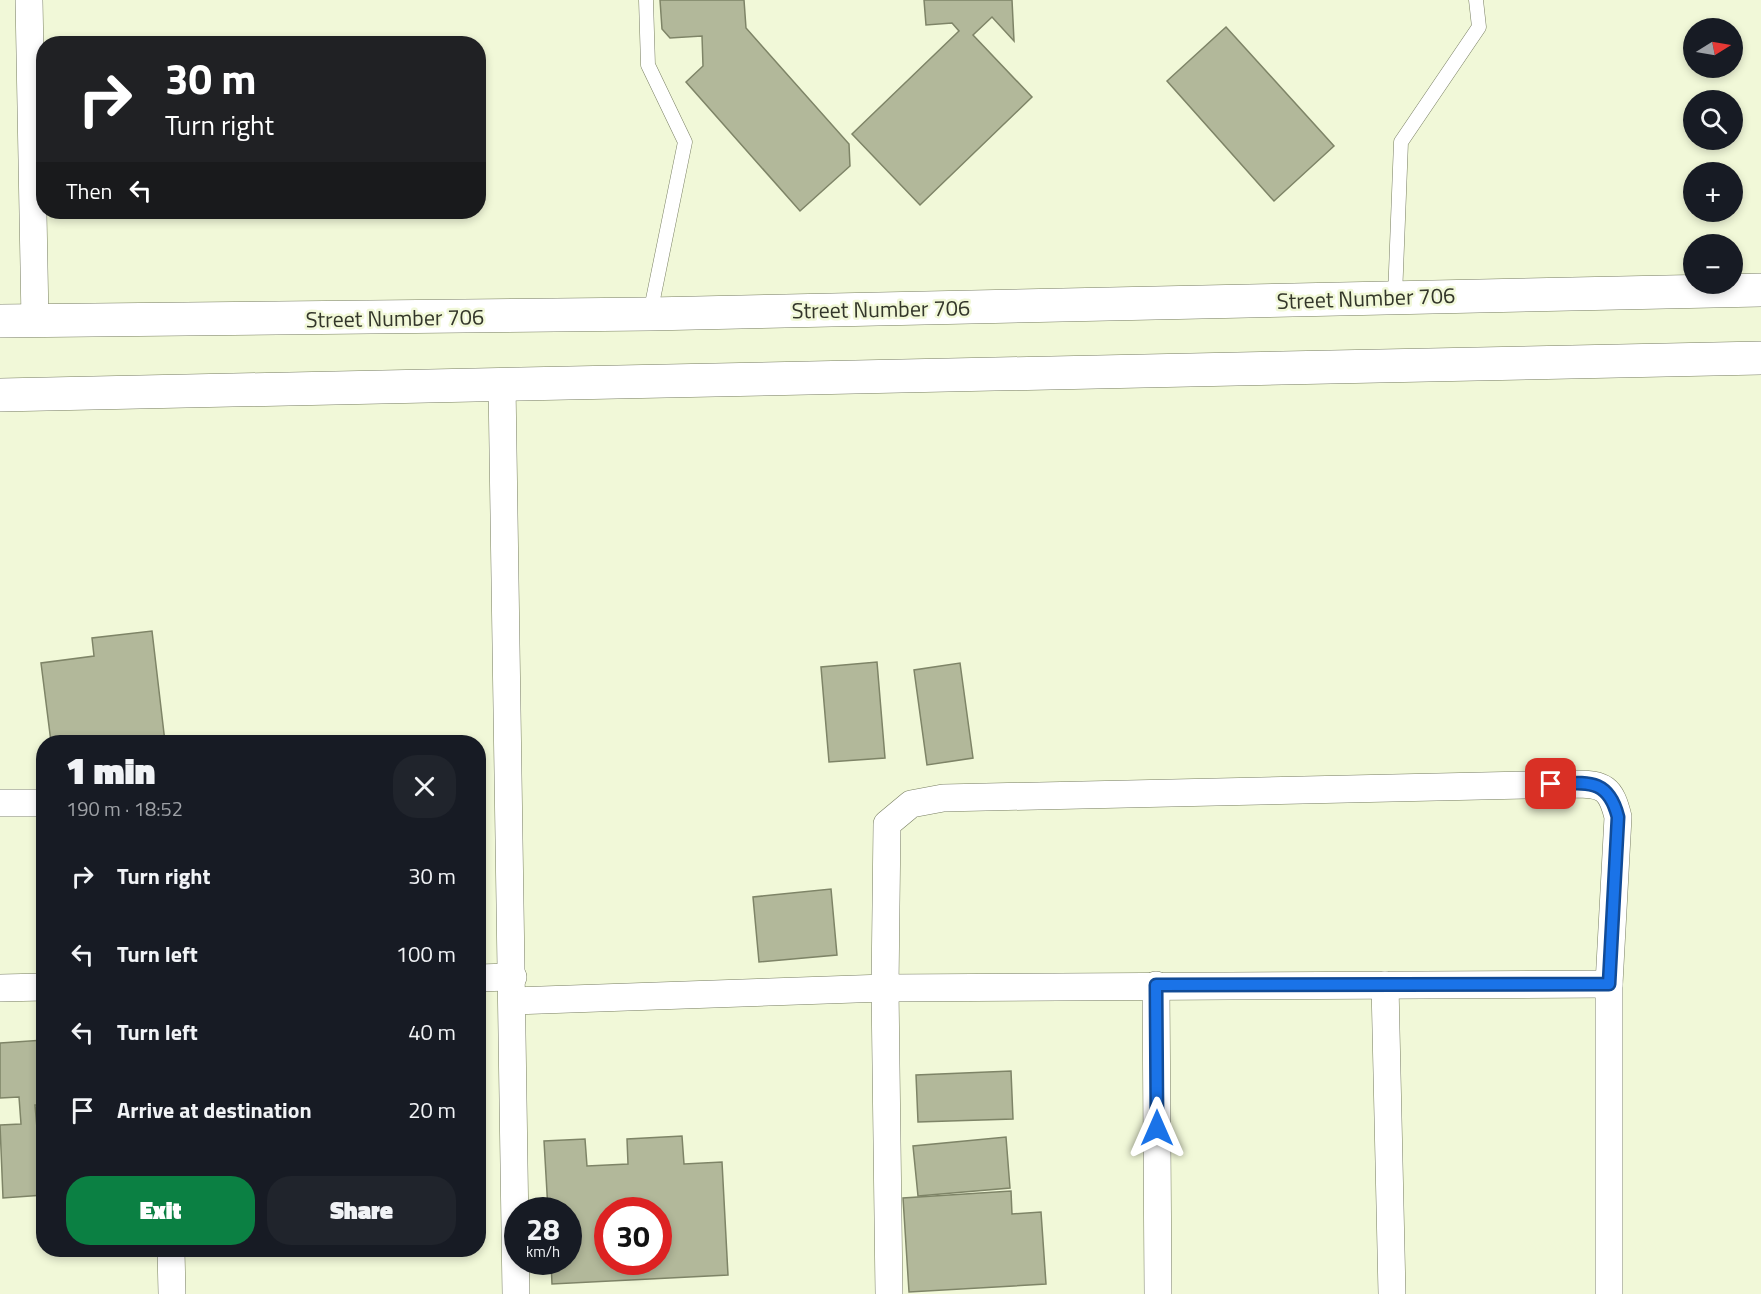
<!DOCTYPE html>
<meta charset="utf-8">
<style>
body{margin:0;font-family:"Titillium Web",sans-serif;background:#20242c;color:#f1f3f6;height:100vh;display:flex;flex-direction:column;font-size:22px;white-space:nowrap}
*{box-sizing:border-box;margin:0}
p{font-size:20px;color:#9ea1a6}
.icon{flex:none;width:33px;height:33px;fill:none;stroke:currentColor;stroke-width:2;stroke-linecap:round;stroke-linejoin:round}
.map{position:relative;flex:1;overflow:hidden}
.sheet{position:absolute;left:36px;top:735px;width:450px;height:522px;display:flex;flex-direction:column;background:#171b24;border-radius:24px;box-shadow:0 3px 9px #0003}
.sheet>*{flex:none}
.guide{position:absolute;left:36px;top:36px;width:450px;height:183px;border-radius:24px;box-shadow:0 3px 9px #0003;background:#202124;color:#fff;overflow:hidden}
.needle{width:39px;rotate:79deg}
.controls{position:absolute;left:1683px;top:18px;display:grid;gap:12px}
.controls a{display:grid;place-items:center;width:60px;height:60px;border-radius:50%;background:#171b24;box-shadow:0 3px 9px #0003;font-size:30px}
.speed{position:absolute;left:504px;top:1197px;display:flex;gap:12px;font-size:30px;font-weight:700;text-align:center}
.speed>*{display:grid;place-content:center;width:78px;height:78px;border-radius:50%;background:#171b24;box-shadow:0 3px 9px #0003;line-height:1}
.speed small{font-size:15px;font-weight:400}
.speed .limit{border:9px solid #d22;background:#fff;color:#111}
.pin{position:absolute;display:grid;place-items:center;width:51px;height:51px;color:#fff;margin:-26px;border-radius:12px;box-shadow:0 3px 9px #0006}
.me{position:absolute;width:66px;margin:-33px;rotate:0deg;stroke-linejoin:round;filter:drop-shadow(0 0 4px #0008)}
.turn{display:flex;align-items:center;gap:21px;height:126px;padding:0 30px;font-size:27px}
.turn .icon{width:78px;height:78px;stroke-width:2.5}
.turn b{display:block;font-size:42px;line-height:51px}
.then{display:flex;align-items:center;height:57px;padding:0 30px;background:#0003;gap:12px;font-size:22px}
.round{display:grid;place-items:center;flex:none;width:63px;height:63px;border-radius:24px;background:#20242c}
.overview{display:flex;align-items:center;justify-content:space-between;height:102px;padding:0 30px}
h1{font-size:36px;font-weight:800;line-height:45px}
.primary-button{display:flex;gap:12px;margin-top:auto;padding:12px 30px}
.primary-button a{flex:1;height:69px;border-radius:24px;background:#0b8043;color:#fff;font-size:24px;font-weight:800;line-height:69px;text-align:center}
.primary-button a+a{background:#20242c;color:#f1f3f6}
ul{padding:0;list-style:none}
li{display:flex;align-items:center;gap:18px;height:78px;padding:0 30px}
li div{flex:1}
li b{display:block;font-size:22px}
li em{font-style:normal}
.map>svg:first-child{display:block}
.building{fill:#b2b89a;stroke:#7e8467;stroke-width:1.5;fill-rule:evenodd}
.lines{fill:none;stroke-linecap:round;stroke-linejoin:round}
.lane-casing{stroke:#787e62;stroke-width:15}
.street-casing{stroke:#787e62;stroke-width:28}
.secondary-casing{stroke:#787e62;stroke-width:34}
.lane{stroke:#fff;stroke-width:14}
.street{stroke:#fff;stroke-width:27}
.secondary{stroke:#fff;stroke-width:33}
.route-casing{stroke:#114b97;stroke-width:15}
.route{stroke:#1a73e8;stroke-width:10}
.labels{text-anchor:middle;stroke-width:5;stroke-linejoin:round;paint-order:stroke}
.street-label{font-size:22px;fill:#33362a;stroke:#f1f8d8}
</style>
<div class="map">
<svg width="1761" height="1294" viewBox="0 0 1761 1294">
<rect width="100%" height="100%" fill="#f1f8d8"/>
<g class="building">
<path d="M660,0H744L746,28L849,144L850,166L800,211L686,82L703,66L702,36L670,38L662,29Z"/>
<path d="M924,0H1012L1014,41L992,17L973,35L1032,97L920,205L852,134L959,31L952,23L926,25Z"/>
<path d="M1226,27L1334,146L1274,201L1167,81Z"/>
<path d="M152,631L165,742H51L41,663L94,656L92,638Z"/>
<path d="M877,662L885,758L829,762L821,667Z"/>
<path d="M960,663L973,758L927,765L914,670Z"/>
<path d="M831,889L837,955L759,962L753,897Z"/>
<path d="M44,1040V1105H35L37,1128H44V1195L3,1198L0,1125L21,1124L19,1097L0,1098V1043Z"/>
<path d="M1011,1071L1013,1119L918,1122L916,1075Z"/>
<path d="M682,1136L684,1164L722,1162L728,1275L552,1284L551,1262H568V1210H548L544,1141L585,1139L587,1166L628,1164L627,1139ZM608,1210H658V1262H608Z"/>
<path d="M1006,1137L1010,1188L918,1196L913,1146Z"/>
<path d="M1011,1191L1012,1214L1041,1212L1046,1284L909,1292L903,1198Z"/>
</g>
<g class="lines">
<defs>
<g id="lane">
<path d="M646,0L648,65L685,142L650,314"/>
<path d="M1395,297L1401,142L1479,27L1476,0"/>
</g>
<g id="street">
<path d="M29,0L35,320"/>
<path d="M502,384L516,1294"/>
<path d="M0,803H44"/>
<path d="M478,978L513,977"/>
<path d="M1156,985L1158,1294"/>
<path d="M1385,985L1392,1294"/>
<path d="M0,988L44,987"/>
<path d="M513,1001L885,988L1609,984"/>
<path d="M171,1250L172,1294"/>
<path d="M889,1294L885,988L887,824L911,804L943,798L1575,784C1604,784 1611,788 1618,817L1609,984V1294"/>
</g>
<g id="secondary">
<path d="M0,321L650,314L1761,290"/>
<path d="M0,395L1761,358"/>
</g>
</defs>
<use href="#lane" class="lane-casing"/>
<use href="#street" class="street-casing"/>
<use href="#secondary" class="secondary-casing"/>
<use href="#lane" class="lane"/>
<use href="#street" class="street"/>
<use href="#secondary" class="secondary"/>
</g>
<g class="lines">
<defs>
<path id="route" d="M1157,1128L1156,985L1609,984L1618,817C1608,777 1586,783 1551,784"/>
</defs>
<use href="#route" class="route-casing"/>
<use href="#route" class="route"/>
</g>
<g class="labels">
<g class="street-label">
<text transform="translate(1366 298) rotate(-2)" y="8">Street Number 706</text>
<text transform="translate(881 309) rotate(-1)" y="8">Street Number 706</text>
<text transform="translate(395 318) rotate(-1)" y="8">Street Number 706</text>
</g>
</g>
</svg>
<div class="controls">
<a><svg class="needle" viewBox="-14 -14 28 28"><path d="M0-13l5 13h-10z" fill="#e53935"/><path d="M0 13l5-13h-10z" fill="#9ea1a6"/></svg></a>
<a><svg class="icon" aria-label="search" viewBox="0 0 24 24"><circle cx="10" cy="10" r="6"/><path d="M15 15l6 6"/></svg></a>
<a>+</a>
<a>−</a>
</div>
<div class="speed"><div>28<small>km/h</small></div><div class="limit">30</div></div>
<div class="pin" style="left:1551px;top:784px;background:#d93025"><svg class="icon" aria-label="arrive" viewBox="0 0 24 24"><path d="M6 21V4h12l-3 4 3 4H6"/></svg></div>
<svg class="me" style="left:1157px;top:1128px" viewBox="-20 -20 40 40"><path d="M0-17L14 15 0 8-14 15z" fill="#1a73e8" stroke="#fff" stroke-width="4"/></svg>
<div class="guide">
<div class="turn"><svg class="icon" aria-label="right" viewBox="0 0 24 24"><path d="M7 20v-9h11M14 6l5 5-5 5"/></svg><div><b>30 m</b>Turn right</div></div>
<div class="then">Then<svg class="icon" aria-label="left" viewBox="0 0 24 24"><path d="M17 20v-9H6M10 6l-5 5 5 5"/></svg></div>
</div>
<section class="sheet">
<div class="overview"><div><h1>1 min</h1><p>190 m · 18:52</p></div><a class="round"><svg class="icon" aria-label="close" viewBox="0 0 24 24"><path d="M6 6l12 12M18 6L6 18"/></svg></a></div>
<ul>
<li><svg class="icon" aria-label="right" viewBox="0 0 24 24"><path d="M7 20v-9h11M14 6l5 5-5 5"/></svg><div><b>Turn right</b></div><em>30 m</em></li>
<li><svg class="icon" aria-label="left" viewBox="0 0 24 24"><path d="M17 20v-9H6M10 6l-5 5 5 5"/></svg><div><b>Turn left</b></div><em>100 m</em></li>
<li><svg class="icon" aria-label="left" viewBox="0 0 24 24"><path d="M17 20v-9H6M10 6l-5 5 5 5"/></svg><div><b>Turn left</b></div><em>40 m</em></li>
<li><svg class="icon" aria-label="arrive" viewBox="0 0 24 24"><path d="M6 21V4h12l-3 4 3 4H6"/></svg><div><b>Arrive at destination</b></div><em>20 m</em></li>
</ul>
<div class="primary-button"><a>Exit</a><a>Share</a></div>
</section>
</div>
